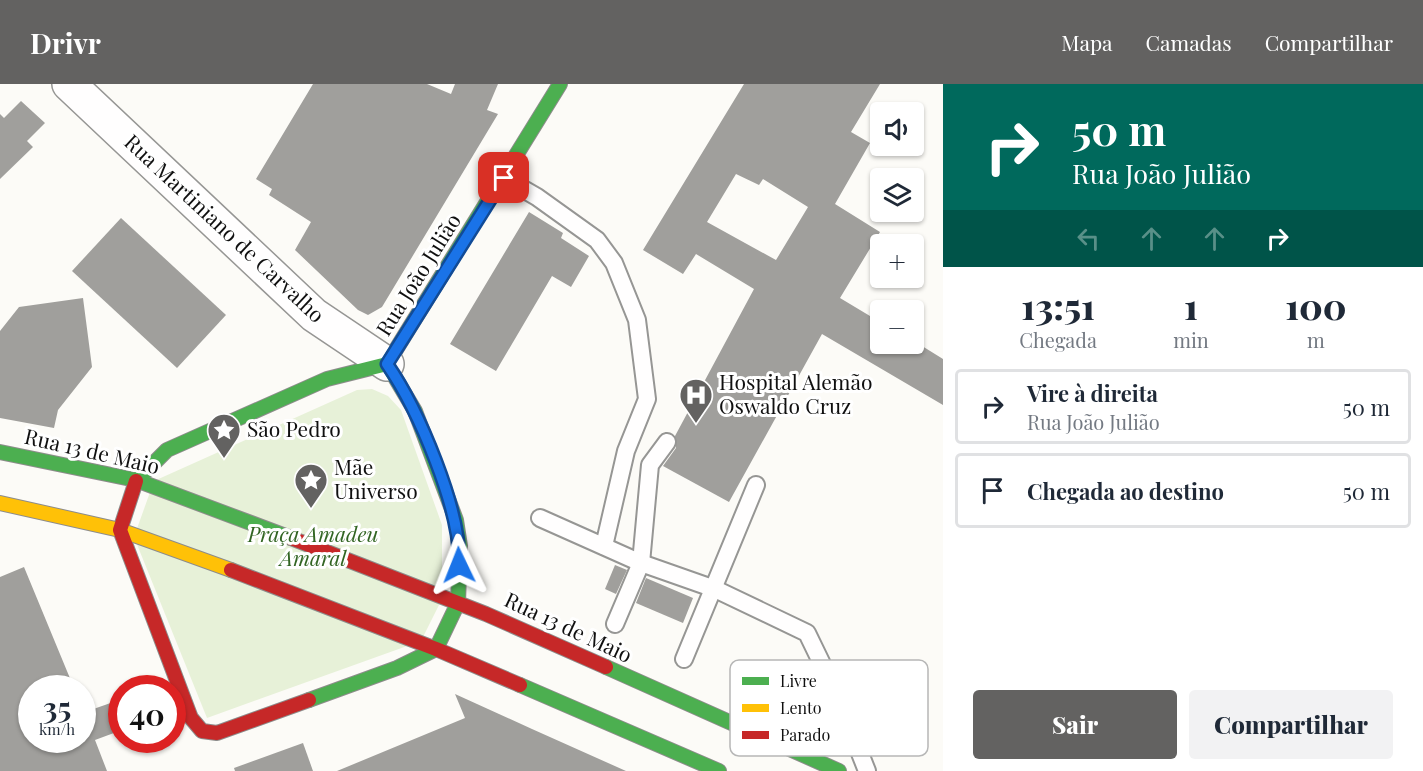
<!DOCTYPE html>
<html lang="pt">
<meta charset="utf-8">
<style>
body{margin:0;font-family:"Playfair Display",serif;background:#f2f2f3;color:#1f2937;height:100vh;display:flex;flex-direction:column;font-size:22px;white-space:nowrap}
*{box-sizing:border-box;margin:0}
p{font-size:20px;color:#747a83}
.icon{flex:none;width:33px;height:33px;fill:none;stroke:currentColor;stroke-width:2;stroke-linecap:round;stroke-linejoin:round}
.map{position:relative;flex:1;overflow:hidden}
.panel{display:flex;flex-direction:column;background:#fff;width:480px}
.panel>*{flex:none}
.banner{background:#00695c;color:#fff;overflow:hidden}
.tools{position:absolute;left:870px;top:18px;display:grid;gap:12px}
.tools a{display:grid;place-items:center;width:54px;height:54px;border-radius:6px;background:#fff;box-shadow:0 2px 4px #0004;font-size:30px}
.speed{position:absolute;left:18px;top:591px;display:flex;gap:12px;font-size:30px;font-weight:700;text-align:center}
.speed>*{display:grid;place-content:center;width:78px;height:78px;border-radius:50%;background:#fff;box-shadow:0 2px 4px #0004;line-height:1}
.speed small{font-size:15px;font-weight:400}
.speed .limit{border:9px solid #d22;background:#fff;color:#111}
.pin{position:absolute;display:grid;place-items:center;width:51px;height:51px;color:#fff;margin:-26px;border-radius:12px;box-shadow:0 3px 9px #0006}
.me{position:absolute;width:66px;margin:-33px;rotate:358deg;stroke-linejoin:round;filter:drop-shadow(0 0 4px #0008)}
.turn{display:flex;align-items:center;gap:21px;height:126px;padding:0 30px;font-size:27px}
.turn .icon{width:78px;height:78px;stroke-width:2.5}
.turn b{display:block;font-size:42px;line-height:51px}
.lanes{display:flex;align-items:center;height:57px;padding:0 30px;background:#0003;justify-content:center;gap:30px;direction:ltr}
.lanes .off{opacity:.35}
.eta{display:flex;justify-content:space-evenly;align-items:center;height:102px;text-align:center}
.eta b{font-size:36px;font-weight:800;line-height:42px}
.button{display:flex;gap:12px;margin-top:auto;padding:12px 30px}
.button a{flex:1;height:69px;border-radius:6px;background:#636261;color:#fff;font-size:24px;font-weight:800;line-height:69px;text-align:center}
.button a+a{background:#f2f2f3;color:#1f2937}
ul{padding:0;list-style:none}
li{display:flex;align-items:center;gap:18px;height:75px;margin:0 12px 9px;padding:0 18px;border:3px solid #e0e1e3;border-radius:6px}
li div{flex:1}
li b{display:block;font-size:22px}
li em{font-style:normal}
header{display:flex;align-items:center;gap:36px;box-sizing:border-box;height:84px;padding:0 30px;background:#636261;color:#fff}
header strong{font-size:28px}
nav{display:flex;gap:33px;margin-inline-start:auto;font-size:21px}
main{display:flex;flex:1;min-height:0}
.map>svg:first-child{display:block}
.green{fill:#e7f1d8}
.building{fill:#a09f9c;fill-rule:evenodd}
.lines{fill:none;stroke-linecap:round;stroke-linejoin:round}
.lane-casing{stroke:#969694;stroke-width:20}
.street-casing{stroke:#969694;stroke-width:36}
.fast-casing{stroke:#8d8c8b;stroke-width:16}
.slow-casing{stroke:#8d8c8b;stroke-width:16}
.jam-casing{stroke:#8d8c8b;stroke-width:16}
.lane{stroke:#fffefe;stroke-width:16}
.street{stroke:#fffefe;stroke-width:33}
.fast{stroke:#4caf50;stroke-width:14}
.slow{stroke:#ffc107;stroke-width:14}
.jam{stroke:#c62828;stroke-width:14}
.route-casing{stroke:#114b97;stroke-width:15}
.route{stroke:#1a73e8;stroke-width:10}
.labels{text-anchor:middle;stroke-width:6;stroke-linejoin:round;paint-order:stroke}
.street-label{font-size:21px;fill:#101010;stroke:#fff}
.poi-label{font-size:21px;fill:#101010;stroke:#fff;text-anchor:start}
.park-label{font-size:21px;font-style:italic;fill:#326523;stroke:#fff}
.key{fill:#fff;stroke:#b7b7b7;stroke-width:1.5}
.key-label{font-size:16px;fill:#101010}
</style>
<header>
<strong>Drivr</strong>
<nav><a>Mapa</a><a>Camadas</a><a>Compartilhar</a></nav>
</header>
<main>
<div class="map">
<svg width="943" height="687" viewBox="0 0 943 687">
<rect width="100%" height="100%" fill="#fcfbf7"/>
<path class="green" d="M372,305L388,312L401,326L442,441V515L421,557L207,634L134,453L154,397L357,306Z"/>
<g class="building">
<path d="M313,0H427L451,10L455,0H498L487,26L498,30L382,223L368,231L358,226L295,166L311,138L269,111L272,105L256,95Z"/>
<path d="M744,0H880L851,48L870,59L835,120L880,148L840,214L880,238V260L914,257L943,275V321L822,250L729,418L663,382L676,364L675,352L754,205L696,170L683,190L643,166ZM736,90L759,101L763,95L808,123L776,176L707,138Z"/>
<path d="M21,17L45,39L27,57L33,63L0,95V30L4,34Z"/>
<path d="M529,128L563,149L561,154L589,172L571,203L552,192L496,287L450,260Z"/>
<path d="M121,134L226,231L177,284L72,187Z"/>
<path d="M83,214L92,283L58,326L54,344L0,334V247L19,223Z"/>
<path d="M615,481L627,486L616,510L605,505Z"/>
<path d="M24,483L74,604H32V656H82V629L122,615V646L95,656L107,687H0V493Z"/>
<path d="M646,494L693,514L683,539L636,519Z"/>
<path d="M455,610L532,645L626,687H337L465,634Z"/>
<path d="M303,659L313,687H235L234,684Z"/>
</g>
<g class="lines">
<defs>
<g id="lane">
<path d="M504,94L537,113L597,156L614,179L637,236L647,315L626,367L604,462"/>
<path d="M540,434L641,479L715,505L807,549L837,611L867,687"/>
<path d="M615,540L641,479L650,381L667,358"/>
<path d="M684,575L756,401"/>
</g>
<path id="street" d="M69,0L314,231L387,280"/>
<g id="fast">
<path d="M387,280L560,0"/>
<path d="M0,368L136,396L291,454"/>
<path d="M136,397L167,366L327,295L387,280"/>
<path d="M606,583L839,687"/>
<path d="M520,601L719,687"/>
<path d="M309,616L397,584L436,565L458,519L460,462L456,436L415,327L387,280"/>
</g>
<path id="slow" d="M0,419L120,446L231,486"/>
<g id="jam">
<path d="M136,397L120,446L191,634L202,647L217,649L309,616"/>
<path d="M291,454L486,530L606,583"/>
<path d="M231,486L436,565L520,601"/>
</g>
</defs>
<use href="#lane" class="lane-casing"/>
<use href="#street" class="street-casing"/>
<use href="#fast" class="fast-casing"/>
<use href="#slow" class="slow-casing"/>
<use href="#jam" class="jam-casing"/>
<use href="#lane" class="lane"/>
<use href="#street" class="street"/>
<use href="#fast" class="fast"/>
<use href="#slow" class="slow"/>
<use href="#jam" class="jam"/>
</g>
<g class="lines">
<defs>
<path id="route" d="M459,481C462,427 418,325 387,280L504,94"/>
</defs>
<use href="#route" class="route-casing"/>
<use href="#route" class="route"/>
</g>
<defs>
<symbol id="hospital-pin" viewBox="-11 -11 22 30"><path d="M0 17L-7.5 6A9.5 9.5 0 1 1 7.5 6Z" fill="#636261" stroke="#fff"/><path d="M-5-5h3v3.5h4V-5h3V5h-3V1.5h-4V5h-3Z" fill="#fff"/></symbol>
<symbol id="sight-pin" viewBox="-11 -11 22 30"><path d="M0 17L-7.5 6A9.5 9.5 0 1 1 7.5 6Z" fill="#636261" stroke="#fff"/><path d="M0-6L1.8-2.2L6-1.7L2.9 1.2L3.7 5.4L0 3.3L-3.7 5.4L-2.9 1.2L-6-1.7L-1.8-2.2Z" fill="#fff"/></symbol>
</defs>
<g fill-rule="evenodd">
<use href="#hospital-pin" x="677" y="292" width="38" height="52"/>
<use href="#sight-pin" x="205" y="327" width="38" height="52"/>
<use href="#sight-pin" x="292" y="377" width="38" height="52"/>
</g>
<g class="labels">
<g class="street-label">
<text transform="translate(224 145) rotate(43)" y="7">Rua Martiniano de Carvalho</text>
<text transform="translate(419 191) rotate(-58)" y="7">Rua João Julião</text>
<text transform="translate(92 368) rotate(13)" y="7">Rua 13 de Maio</text>
<text transform="translate(568 544) rotate(25)" y="7">Rua 13 de Maio</text>
</g>
<g class="poi-label">
<text x="719" y="306">Hospital Alemão<tspan x="719" dy="24">Oswaldo Cruz</tspan></text>
<text x="247" y="353">São Pedro</text>
<text x="334" y="391">Mãe<tspan x="334" dy="24">Universo</tspan></text>
</g>
<g class="park-label">
<text x="313" y="458">Praça Amadeu<tspan x="313" dy="24">Amaral</tspan></text>
</g>
</g>
<rect x="730" y="576" width="198" height="96" rx="9" class="key"/>
<rect x="742" y="593" width="27" height="8" fill="#4caf50"/>
<rect x="742" y="620" width="27" height="8" fill="#ffc107"/>
<rect x="742" y="647" width="27" height="8" fill="#c62828"/>
<g class="key-label">
<text x="780" y="603">Livre</text>
<text x="780" y="630">Lento</text>
<text x="780" y="657">Parado</text>
</g>
</svg>
<div class="tools">
<a><svg class="icon" aria-label="sound" viewBox="0 0 24 24"><path d="M4 9h4l5-4v14l-5-4H4zM17 9q2 3 0 6"/></svg></a>
<a><svg class="icon" aria-label="layers" viewBox="0 0 24 24"><path d="M12 4l9 5-9 5-9-5zM3 14l9 5 9-5"/></svg></a>
<a>+</a>
<a>−</a>
</div>
<div class="speed"><div>35<small>km/h</small></div><div class="limit">40</div></div>
<div class="pin" style="left:504px;top:94px;background:#d93025"><svg class="icon" aria-label="arrive" viewBox="0 0 24 24"><path d="M6 21V4h12l-3 4 3 4H6"/></svg></div>
<svg class="me" style="left:459px;top:481px" viewBox="-20 -20 40 40"><path d="M0-17L14 15 0 8-14 15z" fill="#1a73e8" stroke="#fff" stroke-width="4"/></svg>
</div>
<section class="panel">
<div class="banner">
<div class="turn"><svg class="icon" aria-label="right" viewBox="0 0 24 24"><path d="M7 20v-9h11M14 6l5 5-5 5"/></svg><div><b>50 m</b>Rua João Julião</div></div>
<div class="lanes"><svg class="icon off" aria-label="left" viewBox="0 0 24 24"><path d="M17 20v-9H6M10 6l-5 5 5 5"/></svg><svg class="icon off" aria-label="ahead" viewBox="0 0 24 24"><path d="M12 20V5M6 11l6-6 6 6"/></svg><svg class="icon off" aria-label="ahead" viewBox="0 0 24 24"><path d="M12 20V5M6 11l6-6 6 6"/></svg><svg class="icon" aria-label="right" viewBox="0 0 24 24"><path d="M7 20v-9h11M14 6l5 5-5 5"/></svg></div>
</div>
<div class="eta">
<div><b>13:51</b><p>Chegada</p></div>
<div><b>1</b><p>min</p></div>
<div><b>100</b><p>m</p></div>
</div>
<ul>
<li><svg class="icon" aria-label="right" viewBox="0 0 24 24"><path d="M7 20v-9h11M14 6l5 5-5 5"/></svg><div><b>Vire à direita</b><p>Rua João Julião</p></div><em>50 m</em></li>
<li><svg class="icon" aria-label="arrive" viewBox="0 0 24 24"><path d="M6 21V4h12l-3 4 3 4H6"/></svg><div><b>Chegada ao destino</b></div><em>50 m</em></li>
</ul>
<div class="button"><a>Sair</a><a>Compartilhar</a></div>
</section>
</main>
